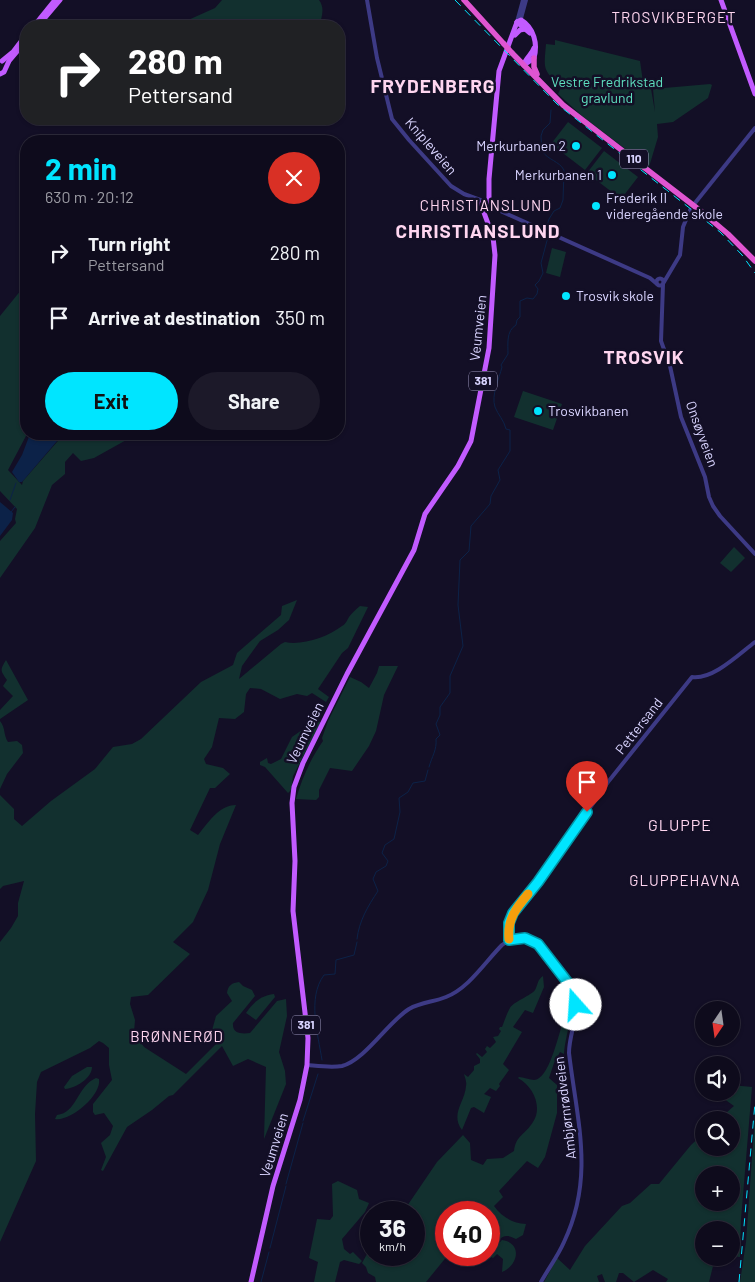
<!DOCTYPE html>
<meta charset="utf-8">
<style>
body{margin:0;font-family:Barlow,sans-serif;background:#1c1929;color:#f1f3f6;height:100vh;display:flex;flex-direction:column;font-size:19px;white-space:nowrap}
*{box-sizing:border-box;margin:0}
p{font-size:16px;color:#9b9ba3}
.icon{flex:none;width:28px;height:28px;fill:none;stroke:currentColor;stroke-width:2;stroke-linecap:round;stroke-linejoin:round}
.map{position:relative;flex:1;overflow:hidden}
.details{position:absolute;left:20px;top:135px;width:325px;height:305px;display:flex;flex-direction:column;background:#0e0b1c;border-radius:20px;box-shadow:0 1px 4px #0004,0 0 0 1px #2e2b3b}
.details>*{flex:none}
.top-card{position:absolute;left:20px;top:20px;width:325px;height:105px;border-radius:20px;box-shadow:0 1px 4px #0004,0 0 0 1px #2e2b3b;background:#202124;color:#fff;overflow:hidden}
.needle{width:32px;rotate:193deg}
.controls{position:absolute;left:695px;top:1001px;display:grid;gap:10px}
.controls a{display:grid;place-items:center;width:45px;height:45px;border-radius:50%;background:#0e0b1c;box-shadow:0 1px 4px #0004,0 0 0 1px #2e2b3b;font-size:25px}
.speed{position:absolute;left:360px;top:1201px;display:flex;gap:10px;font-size:25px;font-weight:700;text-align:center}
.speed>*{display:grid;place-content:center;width:65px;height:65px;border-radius:50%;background:#0e0b1c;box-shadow:0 1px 4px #0004,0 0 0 1px #2e2b3b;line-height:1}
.speed small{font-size:12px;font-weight:400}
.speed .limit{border:8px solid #d22;background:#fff;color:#111}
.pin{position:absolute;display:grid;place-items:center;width:42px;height:42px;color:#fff;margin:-51px -21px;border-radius:50% 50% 50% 0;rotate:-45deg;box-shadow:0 0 5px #0007}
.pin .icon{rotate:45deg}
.me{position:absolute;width:55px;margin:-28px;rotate:341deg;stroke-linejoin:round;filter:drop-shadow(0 0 4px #0008)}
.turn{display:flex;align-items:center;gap:18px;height:105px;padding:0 25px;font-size:22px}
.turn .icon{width:65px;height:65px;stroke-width:2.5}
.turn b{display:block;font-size:35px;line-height:42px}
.round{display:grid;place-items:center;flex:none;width:52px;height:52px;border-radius:26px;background:#1c1929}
.summary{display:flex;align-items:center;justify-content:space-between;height:85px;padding:0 25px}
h1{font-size:30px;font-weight:700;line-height:38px;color:#00e5ff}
.cta{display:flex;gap:10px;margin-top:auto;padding:10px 25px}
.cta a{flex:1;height:58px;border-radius:30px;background:#00e5ff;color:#111;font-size:20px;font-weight:700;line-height:58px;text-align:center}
.cta a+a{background:#1c1929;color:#f1f3f6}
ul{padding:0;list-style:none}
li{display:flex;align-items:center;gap:15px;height:65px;padding:0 25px}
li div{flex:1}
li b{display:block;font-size:19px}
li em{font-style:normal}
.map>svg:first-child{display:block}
.green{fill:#12302f;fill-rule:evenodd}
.water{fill:#0c2248}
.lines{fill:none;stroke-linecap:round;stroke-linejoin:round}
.stream{stroke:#0c2248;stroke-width:1}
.tertiary{stroke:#3d3a85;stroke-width:4}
.primary{stroke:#c25bff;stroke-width:5}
.trunk{stroke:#e055d1;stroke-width:5.5}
.rail{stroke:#00e5ff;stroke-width:1;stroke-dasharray:8 6;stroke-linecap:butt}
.trunk-bridge{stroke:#e055d1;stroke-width:5.5}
.route-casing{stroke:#0095a6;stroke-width:12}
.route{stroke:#00e5ff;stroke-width:9}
.slow{stroke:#f59e0b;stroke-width:9}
.poi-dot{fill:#00e5ff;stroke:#130f26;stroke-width:2}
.labels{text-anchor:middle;stroke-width:5;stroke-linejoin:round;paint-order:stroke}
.shield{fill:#130f26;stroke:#9e99be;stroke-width:1}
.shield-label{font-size:12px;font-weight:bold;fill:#d9d4ff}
.park-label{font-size:14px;fill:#5fe0c0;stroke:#130f26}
.street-label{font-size:14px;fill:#d9d4ff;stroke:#130f26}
.poi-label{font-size:14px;fill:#d9d4ff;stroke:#130f26;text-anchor:start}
.neighbourhood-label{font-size:15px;letter-spacing:1px;fill:#ffd6f0;stroke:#130f26}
.quarter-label{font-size:16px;letter-spacing:1px;fill:#ffd6f0;stroke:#130f26}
.district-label{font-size:19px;font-weight:bold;letter-spacing:1px;fill:#ffd6f0;stroke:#130f26}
</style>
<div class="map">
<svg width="755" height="1282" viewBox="0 0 755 1282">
<rect width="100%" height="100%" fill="#130f26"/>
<g class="green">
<path d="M222,0H319C325,8 322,17 319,26L177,25L215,8Z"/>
<path d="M555,40L640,61L643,82L645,84L650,83L655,112L653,89L710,84L712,85L708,98L673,122L657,124L658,137L649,167L581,115L558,94L561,87C542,69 544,69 546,44L555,45Z"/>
<path d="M568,122L602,148L585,170L551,144Z"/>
<path d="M604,151L638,177L621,199L587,173Z"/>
<path d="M552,248L566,252L560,277L546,273Z"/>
<path d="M26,284L27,434L8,470L22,485L23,481L64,434H137L94,458L81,461L73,453L65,462V474L52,485L35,528L0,578V541L16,523L15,519L17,509L0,491V316Z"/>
<path d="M523,391L562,404L553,430L514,417Z"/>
<path d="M734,547L745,558L731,572L720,563Z"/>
<path d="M297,600L289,620L278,630L260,641L242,666L239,679L281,644L285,642C301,646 328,637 342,626C346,624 347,620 349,617C352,613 356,609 360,606L368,607L348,648L342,653L318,689L329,697L326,702L312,693L307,696L297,694L280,699L261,689L250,688L246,694L244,712L235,719L219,718L212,747L204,759L206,764L223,768L230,774L215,788H210L190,830L198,835C208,823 219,805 236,805L220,844L208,890L193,922L173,942L190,954L148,995L131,997L130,1004L135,1020L134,1032L144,1047L186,1074L219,1041L211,1034L216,1016L232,1001L227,993C228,985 232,983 239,982L243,986L252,990L255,996L233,1023C232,1034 242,1034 250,1033L277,1001L286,999L287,1016L279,1052L285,1071L286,1084L264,1139L266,1067L248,1059L233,1066L222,1046L173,1095L169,1096L152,1110L127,1127L103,1171L101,1170L106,1157L101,1143L110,1135L113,1126L104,1113L95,1115L93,1112V1104L112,1080L109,1065V1048L103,1043L99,1041L90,1048L41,1072L37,1082L35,1114L36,1161L0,1242V942L11,928L18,916V903L24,881L3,886L0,889V795L14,809V819L22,826L51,801L95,769L113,747L132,744L141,739L201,682L233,665L237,653L281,615L282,606Z"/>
<path d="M6,660L28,700L0,719V710L13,696L3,686L7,680C0,670 0,670 6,660Z"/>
<path d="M379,666H398L384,695L376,731L369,746L352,771L330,768L319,790V797L316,800L296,799C302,778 311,758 323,741L322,738L328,721L350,677L361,682L369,688L377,673Z"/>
<path d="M0,721C6,729 3,734 8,742L17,741L22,745L23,753L7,774L0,789Z"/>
<path d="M315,721L321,722L293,776L291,790L288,793L265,767L260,765V762L267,758L268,763L271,764L281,759L292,737Z"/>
<path d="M543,976L544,987L533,1013L525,1010L513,1027L522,1032L503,1064L509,1070L499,1084L500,1086L496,1091L490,1088L484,1094L491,1097L484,1113L474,1107L471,1108L462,1130C450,1114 465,1102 466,1086C467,1082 465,1078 464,1074L468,1077L474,1070V1066L480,1063V1059L476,1054L477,1053L482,1057L487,1052L485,1049L487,1046L490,1048L496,1042L493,1037L498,1036L501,1031L499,1029L500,1027H502C504,1022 507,1013 510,1008C513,1002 532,995 535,990C538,985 537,980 543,976Z"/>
<path d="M274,994L275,997L256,1020L246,1013C254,1002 260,996 274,994Z"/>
<path d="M571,1001C573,1018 565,1036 564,1054L560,1052L554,1063L549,1078L557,1085V1113L545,1157L538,1168L527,1161L499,1191L503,1197L494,1206C502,1217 512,1223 526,1224L523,1235L516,1239C500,1231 503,1242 489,1244V1231L496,1218V1216L492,1213L489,1217V1212H446V1255H448L426,1282H376L375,1277L368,1273L366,1267L362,1263L371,1247V1255H414V1212H403L437,1162L463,1135L470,1143L471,1160L483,1165L487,1159L503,1158L514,1151C516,1135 525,1135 533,1122C543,1107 533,1086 518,1078L519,1077C523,1077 530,1080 534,1080C553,1079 561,1015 571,1001Z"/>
<path d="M87,1067H92C92,1078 76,1088 65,1089L64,1087L72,1076Z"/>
<path d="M96,1078L99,1079C102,1095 70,1122 55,1119L57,1115C77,1113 77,1086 96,1078Z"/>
<path d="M731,1085L752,1087L741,1219L740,1257L731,1256V1230H704V1258H715L709,1282H666L668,1279L653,1270L634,1282L623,1273H619L616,1282H605L602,1274L597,1276L599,1282H544L557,1258L570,1270L585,1246L622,1206L630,1203L651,1184H659L691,1145L704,1133V1148H731V1120H718L734,1106L716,1093L731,1092ZM704,1175H731V1202H704Z"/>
<path d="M755,1115V1282H740L746,1242Z"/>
<path d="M338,1181L357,1190L359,1199L369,1203L365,1212L342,1239L344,1249L350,1254L353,1252L362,1261L359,1264L344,1260L340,1262L335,1282H314L318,1262L309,1258L317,1219L330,1220L333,1216L332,1184Z"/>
<path d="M502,1240C523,1243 518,1266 502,1272L503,1259L497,1254L493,1258L487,1255Z"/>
</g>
<g class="water">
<path d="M30,434H63L22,482H19L12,472L22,455Z"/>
<path d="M0,502L13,513L12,520L0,536Z"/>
</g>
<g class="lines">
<g class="stream">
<path d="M10,500L16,483"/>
<path d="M11,512L15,507"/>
<path d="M429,767C432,756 437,750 436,739L440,735L436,724L440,715V707L450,693V676L463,646L458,605L460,560L469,551L471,526L490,504L491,496L500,480L498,470L510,451V430L506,429C504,420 498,415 495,407C491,395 499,379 502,367L501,365L508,354C508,344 506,331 516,325L517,320L520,317V301L527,298L533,299L537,294L538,289L535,285L539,281L543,273L541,263L548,237L547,226L549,219L554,211L560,208L563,200L564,170C559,161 548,160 542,151L541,136L543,130L550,123L551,110"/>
<path d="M357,939C359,921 368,906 378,891L373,879L376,872L386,866L388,861L382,853L385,845L394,839L400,812L399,798L408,792L413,783L425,781L428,770"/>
<path d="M322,1060C318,1034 307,998 324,975L335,974L336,960L354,955L357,942"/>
<path d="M303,1121L318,1074"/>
<path d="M286,1184L303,1123"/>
<path d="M270,1248L286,1186"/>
<path d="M261,1282L269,1252"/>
</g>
<g class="tertiary">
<path d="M367,0L377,58L392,119L409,140L451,186L464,194L483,201"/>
<path d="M517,22L523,0"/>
<path d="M520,22L526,0"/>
<path d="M695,203L755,128"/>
<path d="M490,204L496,209L650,278L657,284"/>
<circle cx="660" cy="282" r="3.5"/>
<path d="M664,282L680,255L683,227L690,210"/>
<path d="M663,284L661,341L670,366L681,417L705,477L709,497L713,506L720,516L755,554"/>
<path d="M509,940V923L515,910L538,882L608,782L692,677C713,680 739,654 755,642"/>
<path d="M307,1065C318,1066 331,1068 342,1066C365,1060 388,1022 409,1009C421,1002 434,1002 446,997C469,988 485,962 502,945C510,939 520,936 530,940C544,945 574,986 576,1000C578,1018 569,1035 569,1053C577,1121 595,1177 564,1242C558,1256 548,1269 541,1282"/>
</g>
<g class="primary">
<path d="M721,0L755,94"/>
<path d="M517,22L521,20C534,28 538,44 534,58L524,65"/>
<path d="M517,22L530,33"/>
<path d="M34,26L55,0"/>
<path d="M38,26L60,0"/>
<path d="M515,35L520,30L525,29"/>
<path d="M2,61L13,52L26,35"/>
<path d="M524,65C525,58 532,55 534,48"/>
<path d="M0,74L4,72L9,61L26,41"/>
<circle cx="485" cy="206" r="4.5"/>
<path d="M489,202V179L499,71L517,22"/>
<path d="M251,1282L273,1186L300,1100L307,1065L308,1038L293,911L295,861L292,803L294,787L303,763L347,674L414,550L425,514L458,466L471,441L489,348L495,255L493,237L483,210"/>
</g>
<g class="trunk">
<path d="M464,0L504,44"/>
<path d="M512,53L563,105L702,212L728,234L755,261"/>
<path d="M534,58V67L537,74"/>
</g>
<g class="rail">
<path d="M455,0L557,104L720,232L742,255L755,273"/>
<path d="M739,1282L755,1103"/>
</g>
<path class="trunk-bridge" d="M504,44L512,53"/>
</g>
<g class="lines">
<defs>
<path id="route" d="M576,1005L572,988L538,944L525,938L509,940V923L513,913L538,882L587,812"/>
</defs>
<use href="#route" class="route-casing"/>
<use href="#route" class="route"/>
<path class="slow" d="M509,939C507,920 516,908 528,894"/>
</g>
<g class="poi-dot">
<circle cx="576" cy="146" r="5"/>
<circle cx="612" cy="175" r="5"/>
<circle cx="596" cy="206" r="5"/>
<circle cx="566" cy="296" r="5"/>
<circle cx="538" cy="411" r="5"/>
</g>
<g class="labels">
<g class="shield">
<rect x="620" y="149.5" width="28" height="19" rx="4"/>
<rect x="469" y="371.5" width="28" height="19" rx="4"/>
<rect x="292" y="1015.5" width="28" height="19" rx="4"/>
</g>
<g class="shield-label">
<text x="634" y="163">110</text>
<text x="483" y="385">381</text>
<text x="306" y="1029">381</text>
</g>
<g class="park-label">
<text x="607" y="87">Vestre Fredrikstad<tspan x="607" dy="16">gravlund</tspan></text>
</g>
<g class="street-label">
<text transform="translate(431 146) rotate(49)" y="5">Knipleveien</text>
<text transform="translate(478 328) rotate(-84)" y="5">Veumveien</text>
<text transform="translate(702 434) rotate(70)" y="5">Onsøyveien</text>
<text transform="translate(639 726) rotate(-52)" y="5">Pettersand</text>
<text transform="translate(305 733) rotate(-64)" y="5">Veumveien</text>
<text transform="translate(565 1108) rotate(-97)" y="5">Ambjørnrødveien</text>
<text transform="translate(274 1145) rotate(-73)" y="5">Veumveien</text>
</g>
<g class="poi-label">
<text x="566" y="151" text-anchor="end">Merkurbanen 2</text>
<text x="602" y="180" text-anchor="end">Merkurbanen 1</text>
<text x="606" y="203">Frederik II<tspan x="606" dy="16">videregående skole</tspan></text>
<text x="576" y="301">Trosvik skole</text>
<text x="548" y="416">Trosvikbanen</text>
</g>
<g class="neighbourhood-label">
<text x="674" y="23">TROSVIKBERGET</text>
<text x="486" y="211">CHRISTIANSLUND</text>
<text x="685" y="886">GLUPPEHAVNA</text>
<text x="177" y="1042">BRØNNERØD</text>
</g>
<g class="quarter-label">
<text x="680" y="831">GLUPPE</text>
</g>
<g class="district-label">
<text x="433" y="93">FRYDENBERG</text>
<text x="478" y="238">CHRISTIANSLUND</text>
<text x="644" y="364">TROSVIK</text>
</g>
</g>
</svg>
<div class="controls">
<a><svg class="needle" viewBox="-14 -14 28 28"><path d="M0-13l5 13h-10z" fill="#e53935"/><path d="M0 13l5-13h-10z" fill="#9b9ba3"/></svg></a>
<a><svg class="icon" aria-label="sound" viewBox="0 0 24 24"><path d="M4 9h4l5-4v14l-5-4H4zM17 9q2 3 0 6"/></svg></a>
<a><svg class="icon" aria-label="search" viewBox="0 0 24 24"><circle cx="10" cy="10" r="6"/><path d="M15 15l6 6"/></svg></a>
<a>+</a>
<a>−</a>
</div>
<div class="speed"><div>36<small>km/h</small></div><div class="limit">40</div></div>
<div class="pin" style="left:587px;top:812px;background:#d93025"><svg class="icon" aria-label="arrive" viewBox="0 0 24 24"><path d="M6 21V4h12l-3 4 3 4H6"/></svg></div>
<svg class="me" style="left:576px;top:1005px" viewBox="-20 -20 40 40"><circle r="19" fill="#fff"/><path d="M0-13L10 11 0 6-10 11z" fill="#00e5ff"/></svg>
<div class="top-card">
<div class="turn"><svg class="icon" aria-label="right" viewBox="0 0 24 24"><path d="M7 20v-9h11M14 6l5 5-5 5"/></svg><div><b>280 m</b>Pettersand</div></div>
</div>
<section class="details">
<div class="summary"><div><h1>2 min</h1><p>630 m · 20:12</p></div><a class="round" style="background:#d93025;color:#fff"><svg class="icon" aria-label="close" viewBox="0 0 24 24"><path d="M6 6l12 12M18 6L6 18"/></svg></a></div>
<ul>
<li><svg class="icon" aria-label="right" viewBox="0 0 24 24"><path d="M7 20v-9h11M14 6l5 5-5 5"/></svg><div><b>Turn right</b><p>Pettersand</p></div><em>280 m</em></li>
<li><svg class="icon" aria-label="arrive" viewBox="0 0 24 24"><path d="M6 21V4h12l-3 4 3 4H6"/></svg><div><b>Arrive at destination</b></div><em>350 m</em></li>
</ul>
<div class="cta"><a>Exit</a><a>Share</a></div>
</section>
</div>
